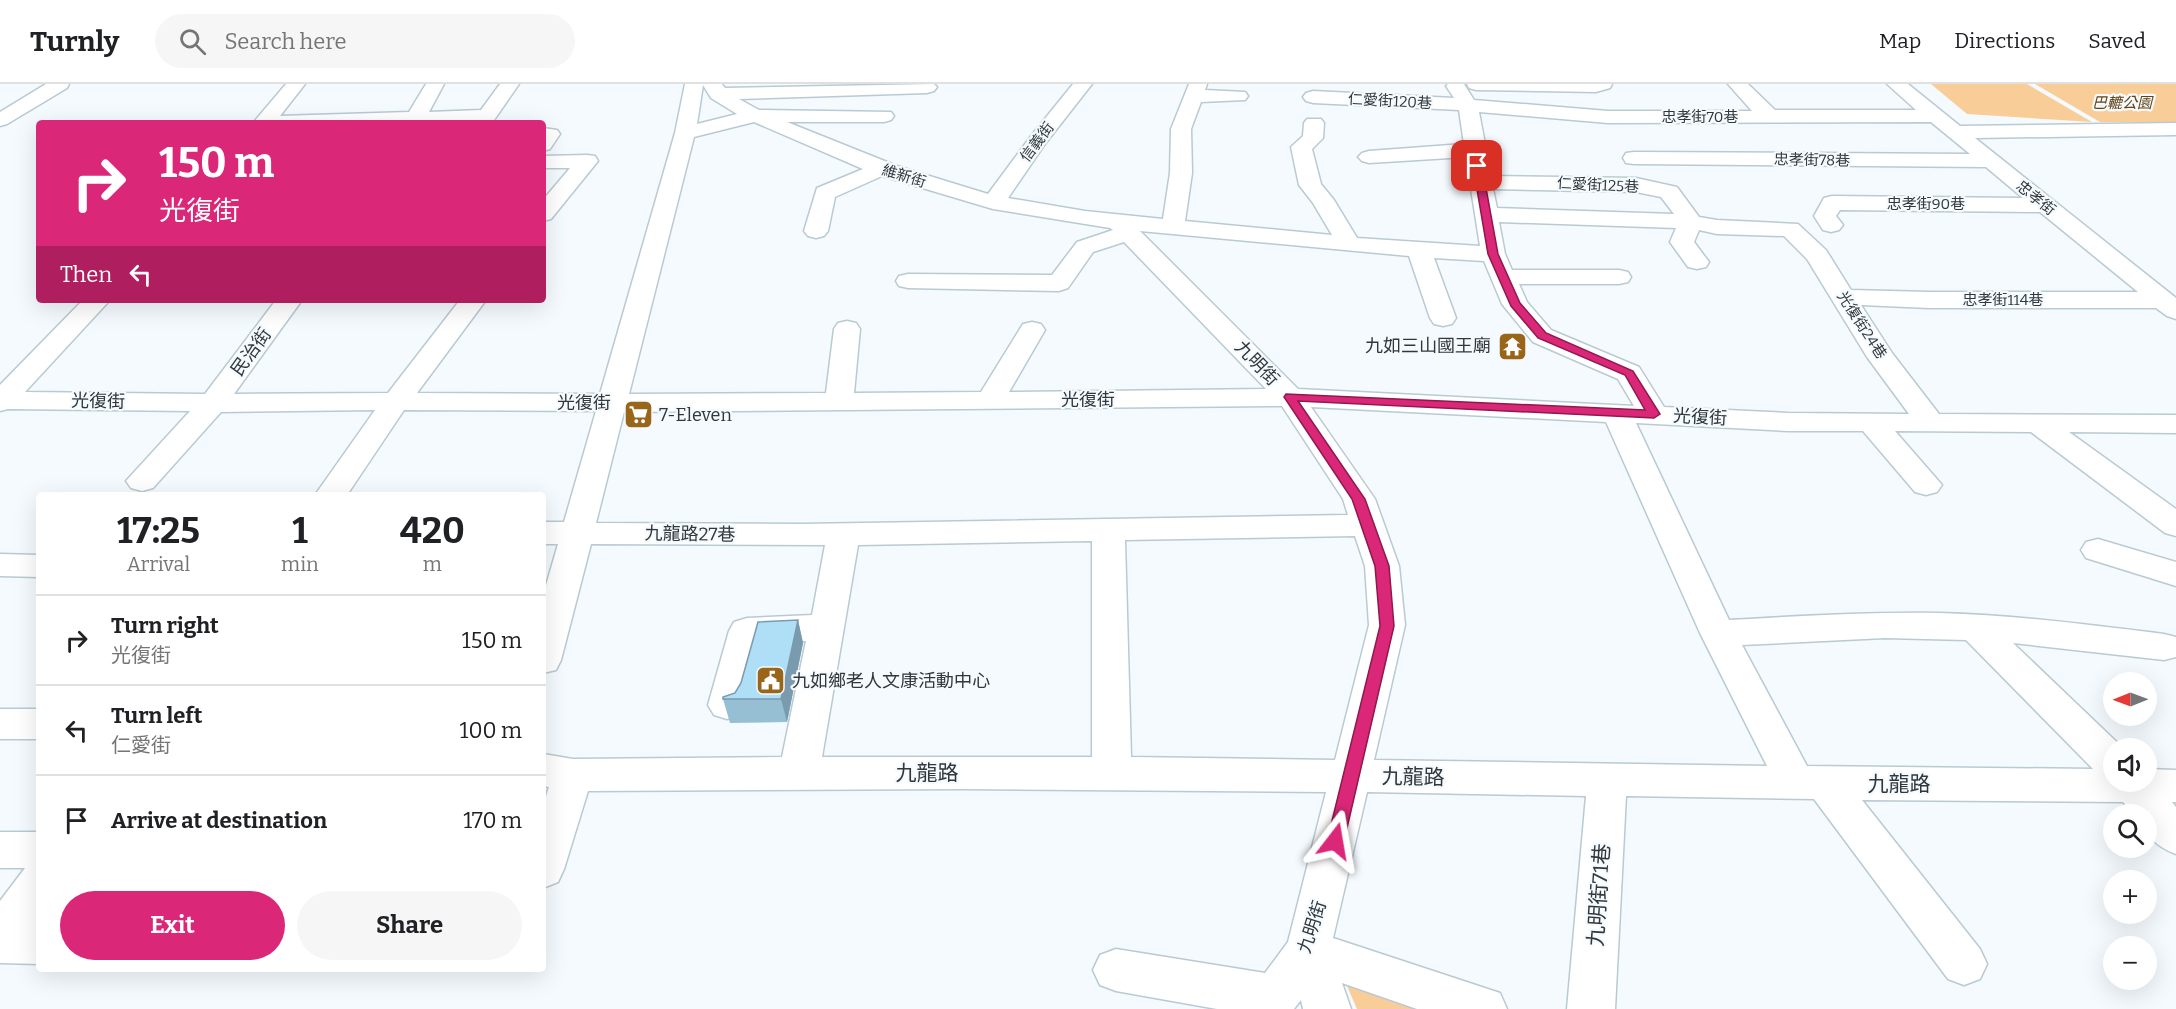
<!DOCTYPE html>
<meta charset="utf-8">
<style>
body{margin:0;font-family:Bitter,"Noto Sans TC",serif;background:#f6f6f6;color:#202124;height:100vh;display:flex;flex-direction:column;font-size:22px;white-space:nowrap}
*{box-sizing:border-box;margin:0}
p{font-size:20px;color:#757577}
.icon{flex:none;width:33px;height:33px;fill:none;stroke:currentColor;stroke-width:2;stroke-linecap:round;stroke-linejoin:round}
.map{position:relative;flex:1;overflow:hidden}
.panel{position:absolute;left:36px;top:408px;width:510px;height:480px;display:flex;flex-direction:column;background:#fff;border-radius:6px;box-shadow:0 6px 24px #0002}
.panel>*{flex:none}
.hud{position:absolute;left:36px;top:36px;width:510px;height:183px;border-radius:6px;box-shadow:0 6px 24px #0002;background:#db2777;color:#fff;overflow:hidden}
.needle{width:39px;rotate:269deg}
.tools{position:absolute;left:2103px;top:588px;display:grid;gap:12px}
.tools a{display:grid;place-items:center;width:54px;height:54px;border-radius:50%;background:#fff;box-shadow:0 6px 24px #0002;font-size:30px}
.pin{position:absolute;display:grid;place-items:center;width:51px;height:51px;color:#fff;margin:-26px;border-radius:12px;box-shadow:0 3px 9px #0006}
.me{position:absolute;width:66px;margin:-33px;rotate:14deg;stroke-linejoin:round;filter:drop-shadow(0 0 4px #0008)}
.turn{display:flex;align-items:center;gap:21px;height:126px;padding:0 24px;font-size:27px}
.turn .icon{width:78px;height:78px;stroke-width:2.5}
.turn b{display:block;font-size:42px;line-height:51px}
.then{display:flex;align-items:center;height:57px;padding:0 24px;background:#0003;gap:12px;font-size:22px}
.eta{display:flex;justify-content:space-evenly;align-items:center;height:102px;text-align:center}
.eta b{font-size:36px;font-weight:700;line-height:42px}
.button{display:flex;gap:12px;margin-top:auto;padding:12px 24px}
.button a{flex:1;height:69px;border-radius:36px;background:#db2777;color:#fff;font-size:24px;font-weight:700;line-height:69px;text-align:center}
.button a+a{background:#f6f6f6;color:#202124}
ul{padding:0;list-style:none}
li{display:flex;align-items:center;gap:18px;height:90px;padding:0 24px;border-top:2px solid #e0e0e0}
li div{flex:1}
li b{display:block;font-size:22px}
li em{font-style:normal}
header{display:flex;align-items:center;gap:36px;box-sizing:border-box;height:84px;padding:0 30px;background:#fff;border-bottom:2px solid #e0e0e0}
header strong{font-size:28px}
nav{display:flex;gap:33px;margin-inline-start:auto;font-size:21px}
.search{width:420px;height:54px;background:#f6f6f6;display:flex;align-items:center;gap:15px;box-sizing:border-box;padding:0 21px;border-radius:33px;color:#757577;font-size:22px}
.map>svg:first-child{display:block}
.green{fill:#f9cd98}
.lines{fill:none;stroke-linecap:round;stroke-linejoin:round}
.minor-casing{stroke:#b9cad3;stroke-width:3}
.minor{fill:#fff;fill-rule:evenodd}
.wall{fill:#96bfd4}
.shaded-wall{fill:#7a9bad}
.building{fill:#afdef7;stroke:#7a9bad;stroke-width:1.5}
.route{fill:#db2777;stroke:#8e194d;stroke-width:1.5}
.labels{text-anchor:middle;stroke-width:4.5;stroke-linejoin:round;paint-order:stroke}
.far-street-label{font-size:15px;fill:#31373b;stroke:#f4fafe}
.far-park-label{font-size:15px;font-style:italic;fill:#654313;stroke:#f4fafe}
.poi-label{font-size:18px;fill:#31373b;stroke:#f4fafe;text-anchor:start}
.street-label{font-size:18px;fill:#31373b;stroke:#f4fafe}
.near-street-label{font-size:21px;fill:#31373b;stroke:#f4fafe}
</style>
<header>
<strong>Turnly</strong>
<div class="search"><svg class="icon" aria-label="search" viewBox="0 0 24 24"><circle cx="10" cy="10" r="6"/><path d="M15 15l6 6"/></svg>Search here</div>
<nav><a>Map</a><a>Directions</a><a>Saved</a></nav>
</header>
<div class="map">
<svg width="2176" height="925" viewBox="0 0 2176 925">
<rect width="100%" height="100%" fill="#f4fafe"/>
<g class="green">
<path d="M1931,0H2027L2092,38L1967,30Z"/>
<path d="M2035,0H2176V38H2100Z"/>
<path d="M1344,895L1418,925H1357Z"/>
</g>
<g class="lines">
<defs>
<g id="minor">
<path d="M46,0H69L67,4L7,40L0,42V28Z"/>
<path d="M286,0H305L280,32L409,28L426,0H444L429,28L481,26L500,0H519L492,39H253Z"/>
<path d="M685,0H722L725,4L934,0L937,3L934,7L927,9L739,15L759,26L891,28L894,32L891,36L884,38H787L897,82L988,110L1031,52L1073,0H1092L1045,60L1008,114L1085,127L1163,135L1170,89L1171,45L1189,0H1207L1205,6L1245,8L1248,12L1245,16L1201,18L1191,45L1192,89L1185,137L1332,151L1313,119L1299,101L1291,63L1303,52L1304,39L1307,35H1321L1324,39L1323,54L1312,65L1321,100L1334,116L1357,154L1480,162L1466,73L1369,79L1362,77L1358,73L1362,69L1369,67L1464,60L1459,26L1313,19L1306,17L1303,13L1306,9L1313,7L1454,14L1446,2L1448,0H1464L1474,16L1608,27H1752L1728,0H1748L1775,26H1916L1887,0H1908L1960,42L2176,39V51L1975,54L2176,214V235L2167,232L2156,224H1929L1861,221L1892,269L1939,330L2176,331V349L2069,348L2176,425V452L2165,449L2031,348L1895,347L1942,401L1937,408L1926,411L1915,408L1863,347H1788L1636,339L1729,536C1800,532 1870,528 1940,529C2015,531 2090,541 2164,550L2176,553V573L2164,576L2013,559L2123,664H2114V698H2146V685L2176,686V718H2172L2176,723V770C2155,762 2146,753 2146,730H2133L2123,718L1862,716L1980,865L1987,880L1980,895L1964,901L1948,895L1814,715L1626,712L1615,925H1567L1586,712L1367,708L1333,854L1500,909L1507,925H1417L1342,899L1351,925H1303L1301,916L1294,925H1217L1116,907L1100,901L1093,886L1100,871L1116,865L1265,889L1288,858L1326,708L964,705L588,707L564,785L558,798L543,804V721L549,703L543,702V670L573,675L782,673L806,557L762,559L746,621L740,631L727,635L714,631L708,621L729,547L734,538L747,534L812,531L825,461L591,460L561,576L556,586L543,589V512L558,460H543V438H564L596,327L404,326L347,411H315L375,326L221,328L153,404L142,407L131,404L126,397L190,327L8,325L0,327V301L83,216H110L25,308L205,310L276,216H302L234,310L388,309L460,216H486L417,309L600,310L675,49ZM703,1L711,14L737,30L697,40ZM1479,28L1608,39L1931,38L1970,70L1634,68L1626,69L1623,74L1626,79L1634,80L1986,83L2023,114L1832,112L1824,114L1814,132L1823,146L1831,148L1839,146L1843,141L1836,132L1840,126L2040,128L2138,208H1929L1851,206L1826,166L1798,140L1717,136L1699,133L1677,103L1636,94L1491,92ZM754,38L863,85L817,104L804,147L808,152L816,154L824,152L828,147L835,113L882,92L993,125L1110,144L1113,146L1077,158L1052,191L908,190L899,192L896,197L899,202L908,204L1059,207L1068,204L1093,168L1124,158L1266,305L1009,308L1045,246L1041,240L1032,238L1023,240L981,308L854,309L860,245L856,239L847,237L838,239L834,245L826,309L629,310L694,53ZM1493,105L1636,108L1661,113L1674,130L1497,124ZM1499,138L1676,144L1670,158L1688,183L1697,185L1706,183L1709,178L1694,158L1699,146L1717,150L1784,152L1807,175L1867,273L1909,330L1788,329L1664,323L1639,283L1551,246L1527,218L1519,200H1619L1628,198L1631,193L1628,188L1619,186H1512L1505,170ZM1140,147L1409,172L1430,234L1434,240L1443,242L1452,240L1456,234L1434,174L1484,177L1502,220L1533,258L1618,295L1634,322L1298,305ZM1282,322L1343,415L1348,431L802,440L596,439L624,328ZM1311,323L1606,338L1700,549L1767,682L1374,676L1405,541L1399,482L1375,415ZM1355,452L1365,482L1369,541L1335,676L1131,673L1125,456ZM1092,457V673H822L858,461ZM1885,554L1966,556L2093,685L1807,682L1742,561Z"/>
<path d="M1467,0H1612L1610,4L1596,8L1476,6L1469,4Z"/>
<path d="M543,44L557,46L560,50L550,65L543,67Z"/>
<path d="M587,71L595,72L598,77L551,135L543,137V116L570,84H543V72Z"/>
<path d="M2098,455L2176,478V502L2086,474L2081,466L2086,458Z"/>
<path d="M0,470L39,471V493L0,492Z"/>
<rect x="0" y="625" width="39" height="30"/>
<path d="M0,748H39V834L36,838H39V880L0,879V817L25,784H0Z"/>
</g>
</defs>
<use href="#minor" class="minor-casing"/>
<use href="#minor" class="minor"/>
</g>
<path class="wall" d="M798,536L803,559L787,638L730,639L723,615L735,609Z"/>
<path class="shaded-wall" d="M798,536L803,559L787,638L781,615Z"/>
<path class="building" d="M798,536L781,615H723V613L735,609L741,599L758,538Z"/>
<path class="route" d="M1477,79L1482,82L1498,170L1520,219L1546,249L1633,287L1660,330L1654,334L1298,317L1365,415L1389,482L1394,542L1344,757L1341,763L1335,765L1329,763L1327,757L1380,542L1375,482L1352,415L1284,313L1286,310L1645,326L1625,291L1538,254L1511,222L1488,170L1473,82Z"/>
<defs>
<symbol id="temple-square" viewBox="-11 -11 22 22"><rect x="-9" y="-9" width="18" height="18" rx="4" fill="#986519" stroke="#f4fafe"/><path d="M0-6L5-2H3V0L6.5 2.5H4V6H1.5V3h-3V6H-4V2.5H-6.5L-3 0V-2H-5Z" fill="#fff"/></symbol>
<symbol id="supermarket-square" viewBox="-11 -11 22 22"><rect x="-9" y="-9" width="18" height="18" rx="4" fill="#986519" stroke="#f4fafe"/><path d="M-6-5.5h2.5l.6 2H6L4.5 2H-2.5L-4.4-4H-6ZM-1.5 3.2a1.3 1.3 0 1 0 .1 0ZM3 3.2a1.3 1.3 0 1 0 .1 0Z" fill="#fff"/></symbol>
<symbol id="civic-square" viewBox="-11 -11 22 22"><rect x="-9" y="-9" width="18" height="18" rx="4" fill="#986519" stroke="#f4fafe"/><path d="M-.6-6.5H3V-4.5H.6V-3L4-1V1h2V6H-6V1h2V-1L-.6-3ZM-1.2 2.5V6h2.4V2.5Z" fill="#fff"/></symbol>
</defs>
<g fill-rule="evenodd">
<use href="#temple-square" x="1496" y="246" width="33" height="33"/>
<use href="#supermarket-square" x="622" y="314" width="33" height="33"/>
<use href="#civic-square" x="754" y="580" width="33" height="33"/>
</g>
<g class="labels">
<g class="far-street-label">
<text transform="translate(1390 17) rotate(3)" y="5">仁愛街120巷</text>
<text x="1700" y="38">忠孝街70巷</text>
<text transform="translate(1037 58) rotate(-53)" y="5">信義街</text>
<text transform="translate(1812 76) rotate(1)" y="5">忠孝街78巷</text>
<text transform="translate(904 92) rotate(17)" y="5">維新街</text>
<text transform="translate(1598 101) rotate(3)" y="5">仁愛街125巷</text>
<text transform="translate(2036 114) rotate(39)" y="5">忠孝街</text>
<text x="1926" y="125">忠孝街90巷</text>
<text x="2003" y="221">忠孝街114巷</text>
<text transform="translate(1862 241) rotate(57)" y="5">光復街24巷</text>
</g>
<g class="far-park-label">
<text x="2122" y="24">巴轆公園</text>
</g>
<g class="poi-label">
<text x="1491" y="268" text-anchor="end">九如三山國王廟</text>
<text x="659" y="337">7-Eleven</text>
<text x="792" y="603">九如鄉老人文康活動中心</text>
</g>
<g class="street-label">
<text transform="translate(251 268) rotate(-54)" y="6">民治街</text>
<text transform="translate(1257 279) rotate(46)" y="6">九明街</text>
<text x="1088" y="322">光復街</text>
<text transform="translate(98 317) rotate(1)" y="6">光復街</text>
<text x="584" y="325">光復街</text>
<text transform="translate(1700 333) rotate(3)" y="6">光復街</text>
<text transform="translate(690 450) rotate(1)" y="6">九龍路27巷</text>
<text transform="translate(1312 843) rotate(-72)" y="6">九明街</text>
</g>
<g class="near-street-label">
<text x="927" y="696">九龍路</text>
<text transform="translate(1413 693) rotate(1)" y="7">九龍路</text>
<text x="1899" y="707">九龍路</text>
<text transform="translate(1599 811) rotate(-86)" y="7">九明街71巷</text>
</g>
</g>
</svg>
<div class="tools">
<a><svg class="needle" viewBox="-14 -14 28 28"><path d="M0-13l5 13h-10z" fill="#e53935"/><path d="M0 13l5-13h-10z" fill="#757577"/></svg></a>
<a><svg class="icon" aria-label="sound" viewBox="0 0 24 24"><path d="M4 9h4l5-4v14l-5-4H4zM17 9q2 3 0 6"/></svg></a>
<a><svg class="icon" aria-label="search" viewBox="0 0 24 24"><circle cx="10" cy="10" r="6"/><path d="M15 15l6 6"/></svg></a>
<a>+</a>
<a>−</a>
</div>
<div class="pin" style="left:1477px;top:82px;background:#d93025"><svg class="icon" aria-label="arrive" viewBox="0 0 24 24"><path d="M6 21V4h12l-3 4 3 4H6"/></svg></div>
<svg class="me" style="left:1335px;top:757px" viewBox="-20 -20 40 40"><path d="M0-17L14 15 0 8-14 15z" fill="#db2777" stroke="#fff" stroke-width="4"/></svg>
<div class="hud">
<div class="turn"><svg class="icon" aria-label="right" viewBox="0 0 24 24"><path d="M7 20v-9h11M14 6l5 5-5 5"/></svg><div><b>150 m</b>光復街</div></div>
<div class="then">Then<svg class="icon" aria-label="left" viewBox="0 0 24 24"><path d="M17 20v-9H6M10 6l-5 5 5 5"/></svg></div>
</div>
<section class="panel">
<div class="eta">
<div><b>17:25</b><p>Arrival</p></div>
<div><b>1</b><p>min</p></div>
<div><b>420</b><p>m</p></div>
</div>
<ul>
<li><svg class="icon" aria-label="right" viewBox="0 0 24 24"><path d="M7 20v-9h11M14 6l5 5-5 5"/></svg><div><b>Turn right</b><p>光復街</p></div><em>150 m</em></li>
<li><svg class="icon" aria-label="left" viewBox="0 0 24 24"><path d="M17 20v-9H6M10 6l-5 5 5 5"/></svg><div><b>Turn left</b><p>仁愛街</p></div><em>100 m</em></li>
<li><svg class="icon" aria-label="arrive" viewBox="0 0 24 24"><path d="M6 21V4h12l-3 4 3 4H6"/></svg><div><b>Arrive at destination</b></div><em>170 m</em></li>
</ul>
<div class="button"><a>Exit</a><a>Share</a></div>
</section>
</div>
